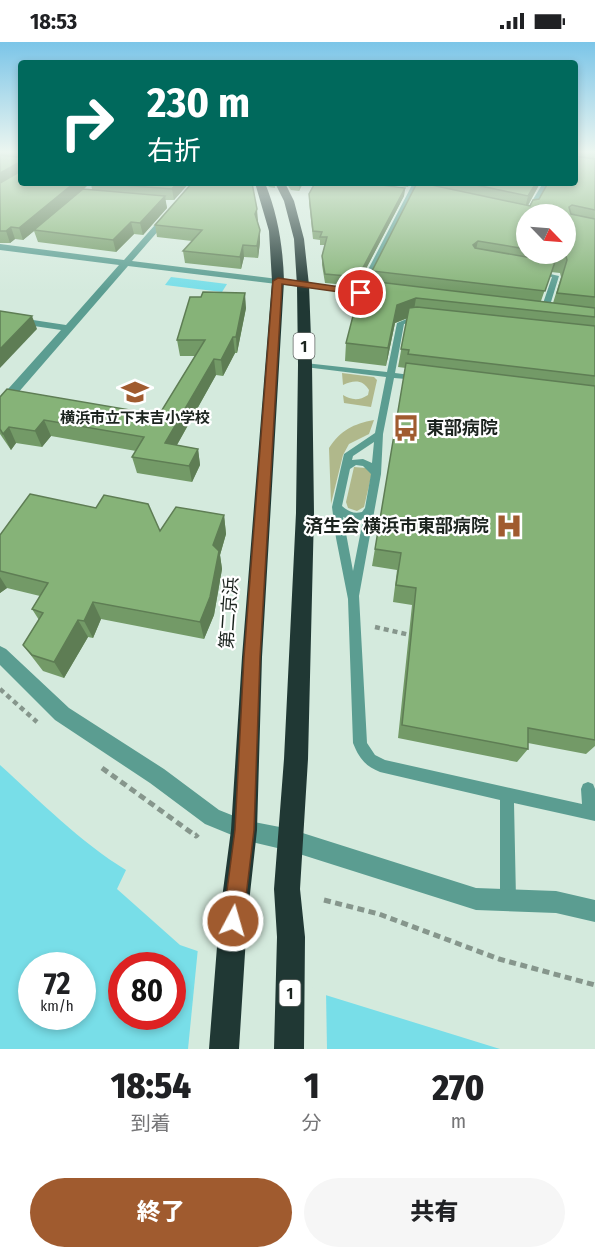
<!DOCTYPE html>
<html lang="ja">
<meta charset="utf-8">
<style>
body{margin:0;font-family:"Fira Sans Condensed","Noto Sans JP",sans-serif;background:#f6f6f6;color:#202124;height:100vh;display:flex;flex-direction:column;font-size:22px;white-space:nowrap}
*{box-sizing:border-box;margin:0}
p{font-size:20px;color:#757577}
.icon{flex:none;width:33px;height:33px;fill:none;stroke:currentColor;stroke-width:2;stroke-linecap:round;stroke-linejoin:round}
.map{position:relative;height:1007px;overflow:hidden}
.side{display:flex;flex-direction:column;background:#fff;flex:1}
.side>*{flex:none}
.banner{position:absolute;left:18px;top:18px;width:560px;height:126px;border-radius:6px;box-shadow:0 3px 9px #0003;background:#00695c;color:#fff;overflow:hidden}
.needle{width:39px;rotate:115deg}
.fabs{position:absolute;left:516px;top:162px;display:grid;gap:12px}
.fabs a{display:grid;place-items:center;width:60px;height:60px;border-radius:50%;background:#fff;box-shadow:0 3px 9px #0003;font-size:30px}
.speed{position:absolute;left:18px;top:910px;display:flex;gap:12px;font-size:30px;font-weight:700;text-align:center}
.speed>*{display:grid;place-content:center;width:78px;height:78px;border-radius:50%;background:#fff;box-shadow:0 3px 9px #0003;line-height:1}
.speed small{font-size:15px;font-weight:400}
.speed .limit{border:9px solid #d22;background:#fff;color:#111}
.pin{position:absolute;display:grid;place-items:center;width:51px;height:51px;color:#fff;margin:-26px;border:3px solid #fff;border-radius:50%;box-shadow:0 2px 6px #0007}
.me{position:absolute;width:66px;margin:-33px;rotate:6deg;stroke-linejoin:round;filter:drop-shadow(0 0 4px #0008)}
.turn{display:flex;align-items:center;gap:21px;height:126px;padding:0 30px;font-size:27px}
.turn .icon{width:78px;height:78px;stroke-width:2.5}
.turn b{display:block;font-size:42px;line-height:51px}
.eta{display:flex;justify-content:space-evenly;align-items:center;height:102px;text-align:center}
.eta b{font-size:36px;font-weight:800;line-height:42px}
.action{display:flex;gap:12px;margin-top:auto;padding:12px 30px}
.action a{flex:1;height:69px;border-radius:36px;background:#a05b2f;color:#fff;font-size:24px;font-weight:800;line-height:69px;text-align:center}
.action a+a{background:#f6f6f6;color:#202124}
.status{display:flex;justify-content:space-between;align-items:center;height:42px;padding:0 30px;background:#fff;direction:ltr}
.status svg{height:16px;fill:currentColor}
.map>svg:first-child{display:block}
.green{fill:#b0b88b}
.water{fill:#78dee8;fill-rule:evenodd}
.pier{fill:#d4eadd}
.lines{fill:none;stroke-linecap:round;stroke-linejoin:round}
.path-far1{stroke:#86968c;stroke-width:4.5;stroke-dasharray:5 4;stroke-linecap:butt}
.path{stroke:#86968c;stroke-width:5;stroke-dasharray:7 4.5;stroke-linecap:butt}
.lane{fill:#5b9d91;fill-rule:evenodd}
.street{fill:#5b9d91;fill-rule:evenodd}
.highway{fill:#203834;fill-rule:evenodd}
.wall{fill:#739a67;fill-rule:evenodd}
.shaded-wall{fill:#5e7d54}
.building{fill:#86b378;stroke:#5e7d54;stroke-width:1.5}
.route{fill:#a05b2f;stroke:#683b1f;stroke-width:1.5}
.labels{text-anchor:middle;stroke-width:4.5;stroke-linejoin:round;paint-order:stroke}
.far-poi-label{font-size:15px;font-weight:bold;fill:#1b231e;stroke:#fff}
.shield{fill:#fff;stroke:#5f6562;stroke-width:1.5}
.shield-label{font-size:16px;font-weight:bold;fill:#1b231e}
.poi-label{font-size:18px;font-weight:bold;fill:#1b231e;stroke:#fff;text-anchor:start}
.street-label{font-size:18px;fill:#1b231e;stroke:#fff}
</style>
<div class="status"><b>18:53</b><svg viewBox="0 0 49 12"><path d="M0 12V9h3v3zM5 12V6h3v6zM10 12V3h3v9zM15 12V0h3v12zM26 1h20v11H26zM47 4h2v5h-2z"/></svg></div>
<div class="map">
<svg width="595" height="1007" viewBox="0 0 595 1007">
<rect width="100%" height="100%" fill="#d4eadd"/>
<g class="green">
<path d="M342,331L374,335L377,338L371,365L344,361L343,353C351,358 359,359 368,353L369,348C363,337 353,338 343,343Z"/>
<path d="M374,378L369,392L349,402L343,413L331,462L329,406C341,388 353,382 374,378Z"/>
<path d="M354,425L366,426L372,431L364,465L357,469L348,466L346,460Z"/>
</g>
<g class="water">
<path d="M171,235L227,242L222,250L165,243Z"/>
<path d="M0,723C40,759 80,800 126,828L117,847L180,903L319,951L500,1007H0ZM32,924H82V975H32ZM122,924H172V975H122Z"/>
</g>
<path class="pier" d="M198,906L326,950L327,1007H188Z"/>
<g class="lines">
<g class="path-far1">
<path d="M375,585L410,593"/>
<path d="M0,647L37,680"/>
</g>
<g class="path">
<path d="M102,726L196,794L198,792"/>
<path d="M324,858L379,872L499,917L595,943"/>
</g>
<g class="lane">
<path d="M537,229L559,234L547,273L543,275L539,273L552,235L535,232L534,231Z"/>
<path d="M409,276H420L424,278C419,282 410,280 404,282L395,331L418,334L422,336L418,338L394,336L383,392L381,432L359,554L367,701L375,713L385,718L582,762L581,747L583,742L588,740L593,742L595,747V779L514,761L516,857L514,863L508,865L502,863L500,857V758L380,730C365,724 359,716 353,701L348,557L336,496L332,465L344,412L375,391L386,335L305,325L301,323L305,321L387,330L397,281ZM374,400L372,421L363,417L352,418L353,414ZM356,423L363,424L371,432L365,466L362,470C354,472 349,470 342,464L350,427ZM343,475L354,479L363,478L353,529Z"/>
</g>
<g class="street">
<path d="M192,141H200L132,219L358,247L413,141H421L367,248L384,251V255L128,224L4,367L0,368V356L61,288L0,279V273L66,283L119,223L0,208V202L124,218Z"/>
<path d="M543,141H551L532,172L525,174L524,172Z"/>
<path d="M0,604L6,607L69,666L164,727L219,768L244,778L290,787L476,846L556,849L595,858V880L556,871L476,868L290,809L244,798L205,782L150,741L55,678L0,623Z"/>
</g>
<g class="highway">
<path d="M255,141H265C278,173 283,205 284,239L262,615L257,788L247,879L239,1007H209L219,879L231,788L242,615L272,239L269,189Z"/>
<path d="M275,141H285L294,159L304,197L309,243L312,323L314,471L308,717L300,847L305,895L304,1007H274L277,895L274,847L284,717L296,471L298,323L297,243L294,197L284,159Z"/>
</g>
</g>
<g class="wall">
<path d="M0,109H21V141H90L84,147L92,148L91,141H189L174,158H165L167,166L143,193L134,192L116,210L38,200L34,189L23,198L15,197L10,201H0Z"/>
<path d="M575,109H595V704L586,712L528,701V707L517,720L398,696L412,563L393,560L397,528L372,524L406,326L398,325L407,276L395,281L386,324L345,319L346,301L361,271L360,255L361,238L371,239L372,229L417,141H540L528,164H530L539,157L581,115ZM526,172L566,212H526ZM551,230L560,231L561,235L553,261L541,259Z"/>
<path d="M266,141H275V146L269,145Z"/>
<path d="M286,141H303L299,149L291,148Z"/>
<path d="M370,141H410L408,145Z"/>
<path d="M405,146L404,154L357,244L325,241L322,223V214L325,203H320V198L313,197L309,160V152Z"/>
<path d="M257,167V180L260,200L258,216L244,215L241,227L185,221L183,209L192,199L157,195L155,183Z"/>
<path d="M246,266L237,311H235L223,334L216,333L177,403L198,407L200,423L192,440L137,431L132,415L136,409L51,394L42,405L16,401L11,408L0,392V355L159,373L195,314H180L177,298Z"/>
<path d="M224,473L226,492L220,513L222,527L214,573L204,597L101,577L93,596L88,595L64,636L43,629L23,603L39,578L32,567L40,554L7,546L0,551V493L160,489Z"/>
</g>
<g class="shaded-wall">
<path d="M18,121L21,131L0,144V131Z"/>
<path d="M74,141H90L35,188H34V189L23,198L19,186Z"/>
<path d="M177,141H189L174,158L172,147Z"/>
<path d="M299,141H303L299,149Z"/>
<path d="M536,141H540L524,170L528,154Z"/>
<path d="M405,146L404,154L357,244L358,235Z"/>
<path d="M165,154L167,166L143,193L140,181Z"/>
<path d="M257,167L258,179L255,184V172Z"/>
<path d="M131,180L134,192L116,210L113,198Z"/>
<path d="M11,185L15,197L10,201L6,189Z"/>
<path d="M260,188V200L258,216L257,204Z"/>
<path d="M478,199L474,216L473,203Z"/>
<path d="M243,203L244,215L241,227L240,215Z"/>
<path d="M245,251L246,266L237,311L236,295Z"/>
<path d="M416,256L413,274L395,281L386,324L388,306L397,263Z"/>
<path d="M32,274L37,287L0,326V307Z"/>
<path d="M233,295L235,311L223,334L221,318Z"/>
<path d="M214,317L216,333L169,417L165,401Z"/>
<path d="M44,378L51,394L42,405L35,389Z"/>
<path d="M9,385L16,401L11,408L3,392Z"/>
<path d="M198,407L200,423L192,440L189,424Z"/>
<path d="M224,473L226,492L220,513L222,527L214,573L204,597L200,580L213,503Z"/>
<path d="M0,535L7,546L0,551Z"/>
<path d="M93,560L101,577L93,596L84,579Z"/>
<path d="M78,578L88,595L64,636L54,620Z"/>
</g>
<g class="building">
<path d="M19,109H21V141H74L19,186L11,185L6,189H0V141L19,130L18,121L0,131V113L17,115Z"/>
<path d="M574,114L595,117V168L572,163L569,165L571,172L595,177V255L557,251L567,218L566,214L549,212H566V172H526V207L478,199L473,203L475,206L555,220L545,249L372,229L417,141H422L530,164L533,158L539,157L548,141H574Z"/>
<path d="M98,141H177L172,147Z"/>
<path d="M192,141H252L257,167L255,172L260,188L257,204L243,203L240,215L183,209L202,188L155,183Z"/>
<path d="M315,141H366L405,146L358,235L325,232L322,214L327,195H320L322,190L313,189L309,152Z"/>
<path d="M467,141H536L528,154Z"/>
<path d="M83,147L165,154L140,181L131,180L113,198L34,188Z"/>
<path d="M361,238L595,266V275L416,256L397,263L388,306L346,301L354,270L364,271Z"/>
<path d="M203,250L245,251L236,295H233L221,318L214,317L165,401L198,407L189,424L132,415L144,395L44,378L35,389L9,385L3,392L0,387V355L7,347L159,373L205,298H177L190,255H201Z"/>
<path d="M417,265L595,284V334L408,312L409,308L401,307L409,266Z"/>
<path d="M0,269L32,274L0,307Z"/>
<path d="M406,321L595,344V698L528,686V707L402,683L416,546L396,543L401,511L375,507Z"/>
<path d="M30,452L96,466L104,453L148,462L160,489L176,465L224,473L213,503L219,509L210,555L200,580L93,560L84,579L78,578L54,620L32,613L23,603L43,571L32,567L48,541L0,529V493Z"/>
</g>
<linearGradient id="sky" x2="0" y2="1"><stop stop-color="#7bc5e8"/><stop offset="0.44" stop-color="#ecf6f0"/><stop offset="1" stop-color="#ecf6f0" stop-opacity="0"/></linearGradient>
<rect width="595" height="250" fill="url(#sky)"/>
<path class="route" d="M278,236L361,248L366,251L361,253L282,242L260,615L254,788L243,879L240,886L233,889L226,886L223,879L235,788L244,615L273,239Z"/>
<defs>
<symbol id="school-bare" viewBox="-9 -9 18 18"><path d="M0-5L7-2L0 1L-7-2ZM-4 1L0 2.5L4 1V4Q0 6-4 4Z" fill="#a05b2f" stroke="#fff" stroke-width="2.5" paint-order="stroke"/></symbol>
<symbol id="bus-bare" viewBox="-9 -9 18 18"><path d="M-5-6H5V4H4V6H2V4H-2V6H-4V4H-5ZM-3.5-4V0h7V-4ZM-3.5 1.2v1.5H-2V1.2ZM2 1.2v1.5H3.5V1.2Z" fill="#a05b2f" stroke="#fff" stroke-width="2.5" paint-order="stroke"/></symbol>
<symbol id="hospital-bare" viewBox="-9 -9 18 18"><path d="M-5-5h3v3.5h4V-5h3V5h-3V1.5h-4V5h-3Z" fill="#a05b2f" stroke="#fff" stroke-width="2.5" paint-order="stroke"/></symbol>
</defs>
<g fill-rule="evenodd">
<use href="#school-bare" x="116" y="331" width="38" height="38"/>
<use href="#bus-bare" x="387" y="367" width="38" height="38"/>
<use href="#hospital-bare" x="490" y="465" width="38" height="38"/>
</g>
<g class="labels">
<g class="far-poi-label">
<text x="135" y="381">横浜市立下末吉小学校</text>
</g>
<g class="shield">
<rect x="293.5" y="291" width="21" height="26" rx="4.5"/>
<rect x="279.5" y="938" width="21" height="26" rx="4.5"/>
</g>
<g class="shield-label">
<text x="304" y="310">1</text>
<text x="290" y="957">1</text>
</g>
<g class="poi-label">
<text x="426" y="392">東部病院</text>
<text x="489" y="490" text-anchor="end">済生会 横浜市東部病院</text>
</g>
<g class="street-label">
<text transform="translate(229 571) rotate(-86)" y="6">第二京浜</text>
</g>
</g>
</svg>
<div class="fabs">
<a><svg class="needle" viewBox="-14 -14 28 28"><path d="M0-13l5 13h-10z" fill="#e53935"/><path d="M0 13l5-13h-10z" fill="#757577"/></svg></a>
</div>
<div class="speed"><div>72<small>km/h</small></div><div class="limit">80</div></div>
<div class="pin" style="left:361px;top:251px;background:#d93025"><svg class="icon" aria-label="arrive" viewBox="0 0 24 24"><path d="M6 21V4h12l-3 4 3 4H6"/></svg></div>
<svg class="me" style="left:233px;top:879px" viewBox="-20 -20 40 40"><circle r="17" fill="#a05b2f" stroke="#fff" stroke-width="3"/><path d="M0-11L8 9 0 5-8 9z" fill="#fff"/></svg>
<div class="banner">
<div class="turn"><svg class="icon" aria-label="right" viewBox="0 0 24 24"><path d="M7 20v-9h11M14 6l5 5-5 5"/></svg><div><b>230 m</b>右折</div></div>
</div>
</div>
<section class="side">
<div class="eta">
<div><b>18:54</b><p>到着</p></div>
<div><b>1</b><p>分</p></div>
<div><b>270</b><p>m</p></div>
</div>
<div class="action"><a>終了</a><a>共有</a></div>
</section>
